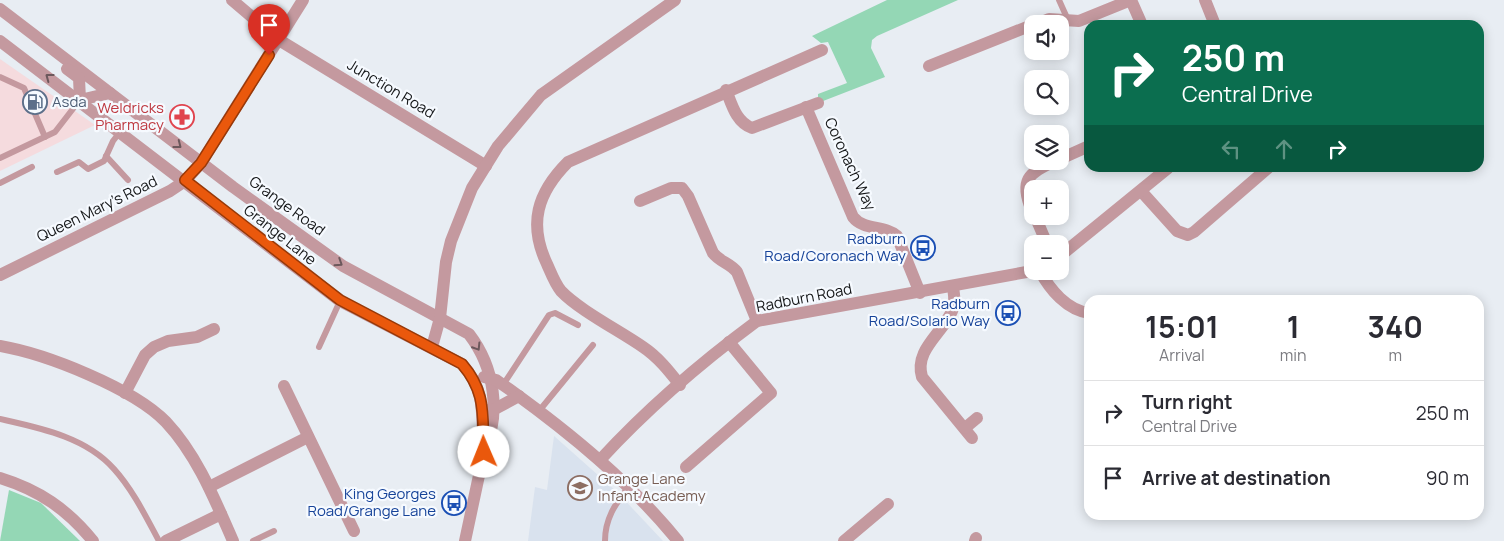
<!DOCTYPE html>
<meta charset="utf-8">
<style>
body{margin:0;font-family:Manrope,sans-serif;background:#f2f2f3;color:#2b2b33;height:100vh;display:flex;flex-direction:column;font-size:19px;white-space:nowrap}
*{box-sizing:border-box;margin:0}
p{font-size:16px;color:#7c7c81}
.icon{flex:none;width:28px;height:28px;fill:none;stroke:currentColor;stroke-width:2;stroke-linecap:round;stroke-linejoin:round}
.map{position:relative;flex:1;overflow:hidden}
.details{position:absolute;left:1084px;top:295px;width:400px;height:225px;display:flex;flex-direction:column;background:#fff;border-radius:15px;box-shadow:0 2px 12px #0003}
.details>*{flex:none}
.banner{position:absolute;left:1084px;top:20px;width:400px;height:152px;border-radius:15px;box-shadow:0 2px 12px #0003;background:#0b6e4f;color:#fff;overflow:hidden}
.buttons{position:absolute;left:1024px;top:15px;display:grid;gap:10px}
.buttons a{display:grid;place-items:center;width:45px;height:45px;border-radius:10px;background:#fff;box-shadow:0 2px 12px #0003;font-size:25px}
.pin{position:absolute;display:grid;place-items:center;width:42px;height:42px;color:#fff;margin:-51px -21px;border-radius:50% 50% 50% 0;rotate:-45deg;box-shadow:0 0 5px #0007}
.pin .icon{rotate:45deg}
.me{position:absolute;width:55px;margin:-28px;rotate:359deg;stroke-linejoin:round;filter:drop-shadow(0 0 4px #0008)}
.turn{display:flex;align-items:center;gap:18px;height:105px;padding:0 15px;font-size:22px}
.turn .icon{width:65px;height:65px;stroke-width:2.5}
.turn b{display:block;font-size:35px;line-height:42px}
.lanes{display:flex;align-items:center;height:48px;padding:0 15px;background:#0003;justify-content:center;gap:25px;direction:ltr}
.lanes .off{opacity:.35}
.eta{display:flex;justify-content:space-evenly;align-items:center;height:85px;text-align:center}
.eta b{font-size:30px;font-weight:700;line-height:35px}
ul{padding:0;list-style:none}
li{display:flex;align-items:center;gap:15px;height:65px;padding:0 15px;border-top:1px solid #e1e1e2}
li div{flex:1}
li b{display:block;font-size:19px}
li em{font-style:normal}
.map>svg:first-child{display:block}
.commercial{fill:#f5dbde}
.built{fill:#d9e2ee}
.green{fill:#94d7b5}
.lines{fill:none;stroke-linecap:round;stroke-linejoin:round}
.service{stroke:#c4999f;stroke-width:6}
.minor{stroke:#c4999f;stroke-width:12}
.oneway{stroke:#6c585c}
.route-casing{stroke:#983908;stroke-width:12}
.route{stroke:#ea580c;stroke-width:9}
.labels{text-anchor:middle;stroke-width:4.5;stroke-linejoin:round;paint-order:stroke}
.street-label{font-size:15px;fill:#141618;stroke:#f6faff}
.service-label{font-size:15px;fill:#4e5e75;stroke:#f6faff;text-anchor:start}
.health-label{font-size:15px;fill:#be3a42;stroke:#f6faff;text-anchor:end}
.transit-label{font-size:15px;fill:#164399;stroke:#f6faff;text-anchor:end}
.education-label{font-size:15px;fill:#785e54;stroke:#f6faff;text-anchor:start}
</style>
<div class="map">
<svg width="1504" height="541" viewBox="0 0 1504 541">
<rect width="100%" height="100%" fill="#e8edf3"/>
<path class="commercial" d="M0,59L95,125L0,171Z"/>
<path class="built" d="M554,436L617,492L663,541H528L535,487L547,490Z"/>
<g class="green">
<path d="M887,0H958L877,36L872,40L871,48L885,77L818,103V94L847,83L828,42L821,43L812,36Z"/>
<path d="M9,490L41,503L80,541H0Z"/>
</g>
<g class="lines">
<g class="service">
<path d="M1059,0L1068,20"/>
<path d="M0,77L24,88L45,137"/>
<path d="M106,156L128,180"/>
<path d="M0,158L55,132L79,101"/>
<path d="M57,172L79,162L88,169L104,161L113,141L120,132"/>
<path d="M0,183L32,167"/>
<path d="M319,347L340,301"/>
<path d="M503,385L549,315L555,313L578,325"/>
<path d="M539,411L593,345"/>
<path d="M0,419C40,428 86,437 114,469C133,490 146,517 159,541"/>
<path d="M253,541L274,531"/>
<path d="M605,541C605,519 615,504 628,488"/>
</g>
<g class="minor">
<path d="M232,0L279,40L486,166"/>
<path d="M1131,0L1142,25"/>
<path d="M1205,0L1215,25"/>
<path d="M0,9L233,187L343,266L469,334C495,368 501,413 484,452L465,541"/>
<path d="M1037,24L1049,19L1079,21L1131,0"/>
<path d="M0,41L340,301L462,364C484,389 482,407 483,439"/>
<path d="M929,66L1032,25"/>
<path d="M67,69L79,78L80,100L110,93"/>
<path d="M726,90C732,105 736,122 752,128L818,103"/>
<path d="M806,107L853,217C864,231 885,225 897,236L920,293"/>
<path d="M1060,159L1089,146"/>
<path d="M1141,191L1177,231L1188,235L1194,232L1268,168"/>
<path d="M640,201L671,188H682L688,196L713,253C720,262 730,263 737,272L757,321"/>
<path d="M1032,211C1019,180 1028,173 1055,161"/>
<path d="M1035,216L1047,244"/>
<path d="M1060,256L1168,168"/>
<path d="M1040,271C1050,290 1067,310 1089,313"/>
<path d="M0,275L170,191L185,181L201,163L303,0"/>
<path d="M953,287C954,295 956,303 952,311C942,334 914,350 922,377L972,438"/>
<path d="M0,346C46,354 133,388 166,422C197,455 215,500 233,541"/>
<path d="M432,347L440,318L446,262L451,241L472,188L498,146L541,95L675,0"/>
<path d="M484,377L496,380L509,389C570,433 630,482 678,541"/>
<path d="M680,385C669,371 658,357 643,347C620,331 579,310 561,291C555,284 551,273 547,264C528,224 537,193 568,162L822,50"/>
<path d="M284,386L354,531"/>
<path d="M125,393L145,355L154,347L168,341L197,337L214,329"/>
<path d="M488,410H493L519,396"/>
<path d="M965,428L977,418"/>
<path d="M600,460C645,411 703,361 757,321L1032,271"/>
<path d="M686,467L771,393L729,342"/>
<path d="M0,478C39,490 67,509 93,541"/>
<path d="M209,487L308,437"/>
<path d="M166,541L221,514"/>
<path d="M844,541L888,504"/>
<path d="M975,541L976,538"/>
</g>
</g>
<defs><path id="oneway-chevron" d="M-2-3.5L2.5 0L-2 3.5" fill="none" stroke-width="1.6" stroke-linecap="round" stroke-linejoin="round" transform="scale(1.25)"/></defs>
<g class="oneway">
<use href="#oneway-chevron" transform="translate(49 77) rotate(-143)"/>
<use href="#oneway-chevron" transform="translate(178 145) rotate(38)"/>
<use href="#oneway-chevron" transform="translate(339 263) rotate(33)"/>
<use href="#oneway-chevron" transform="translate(477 347) rotate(58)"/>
</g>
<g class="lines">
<defs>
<path id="route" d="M269,55L201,163L185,180L340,300L462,364C487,393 482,416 484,452"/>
</defs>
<use href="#route" class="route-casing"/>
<use href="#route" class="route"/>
</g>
<defs>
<symbol id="fuel-ring" viewBox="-11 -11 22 22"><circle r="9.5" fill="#f6faff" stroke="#5c6f8a" stroke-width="1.5"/><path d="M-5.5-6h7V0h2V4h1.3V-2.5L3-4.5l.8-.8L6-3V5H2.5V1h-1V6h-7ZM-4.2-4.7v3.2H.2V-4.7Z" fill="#5c6f8a"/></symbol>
<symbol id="pharmacy-ring" viewBox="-11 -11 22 22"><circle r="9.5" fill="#f6faff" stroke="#e0444e" stroke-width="1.5"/><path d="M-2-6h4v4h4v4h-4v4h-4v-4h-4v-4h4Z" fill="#e0444e"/></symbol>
<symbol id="bus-ring" viewBox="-11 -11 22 22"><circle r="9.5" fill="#f6faff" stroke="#1a4fb4" stroke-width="1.5"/><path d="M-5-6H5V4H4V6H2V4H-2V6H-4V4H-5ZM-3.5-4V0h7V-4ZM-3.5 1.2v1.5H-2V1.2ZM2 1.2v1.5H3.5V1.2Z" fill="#1a4fb4"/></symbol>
<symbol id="school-ring" viewBox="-11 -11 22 22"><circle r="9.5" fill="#f6faff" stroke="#8d6e63" stroke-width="1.5"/><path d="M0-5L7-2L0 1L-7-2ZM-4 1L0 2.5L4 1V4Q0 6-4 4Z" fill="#8d6e63"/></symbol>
</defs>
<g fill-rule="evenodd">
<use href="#fuel-ring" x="21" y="88" width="28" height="28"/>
<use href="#pharmacy-ring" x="168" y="103" width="28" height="28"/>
<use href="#bus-ring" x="909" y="234" width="28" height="28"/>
<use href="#bus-ring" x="994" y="299" width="28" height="28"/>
<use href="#school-ring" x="566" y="474" width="28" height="28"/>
<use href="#bus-ring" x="440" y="489" width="28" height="28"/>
</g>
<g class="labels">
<g class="street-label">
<text transform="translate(391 89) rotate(31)" y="5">Junction Road</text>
<text transform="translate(850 164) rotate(65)" y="5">Coronach Way</text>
<text transform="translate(287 206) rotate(36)" y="5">Grange Road</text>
<text transform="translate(97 209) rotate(-26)" y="5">Queen Mary's Road</text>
<text transform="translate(280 235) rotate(38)" y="5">Grange Lane</text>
<text transform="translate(804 298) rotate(-11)" y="5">Radburn Road</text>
</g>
<g class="service-label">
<text x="52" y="107">Asda</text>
</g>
<g class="health-label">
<text x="164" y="113">Weldricks<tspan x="164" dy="17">Pharmacy</tspan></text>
</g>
<g class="transit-label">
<text x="906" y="244">Radburn<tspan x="906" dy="17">Road/Coronach Way</tspan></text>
<text x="990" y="309">Radburn<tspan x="990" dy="17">Road/Solario Way</tspan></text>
<text x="436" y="499">King Georges<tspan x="436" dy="17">Road/Grange Lane</tspan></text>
</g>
<g class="education-label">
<text x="598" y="484">Grange Lane<tspan x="598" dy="17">Infant Academy</tspan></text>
</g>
</g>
</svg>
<div class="buttons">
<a><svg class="icon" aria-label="sound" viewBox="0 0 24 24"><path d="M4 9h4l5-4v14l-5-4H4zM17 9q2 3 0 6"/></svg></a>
<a><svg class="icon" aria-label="search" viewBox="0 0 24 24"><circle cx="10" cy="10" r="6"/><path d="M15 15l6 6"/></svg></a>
<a><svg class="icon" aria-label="layers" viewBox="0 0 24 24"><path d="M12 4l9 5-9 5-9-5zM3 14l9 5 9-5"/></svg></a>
<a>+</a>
<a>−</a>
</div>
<div class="pin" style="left:269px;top:55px;background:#d93025"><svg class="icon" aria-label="arrive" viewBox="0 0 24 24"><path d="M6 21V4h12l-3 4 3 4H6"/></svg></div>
<svg class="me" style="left:484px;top:452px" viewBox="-20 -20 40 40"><circle r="19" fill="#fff"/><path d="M0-13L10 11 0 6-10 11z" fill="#ea580c"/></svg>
<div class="banner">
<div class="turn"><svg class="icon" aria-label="right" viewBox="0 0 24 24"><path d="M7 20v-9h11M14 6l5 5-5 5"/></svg><div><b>250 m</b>Central Drive</div></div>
<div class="lanes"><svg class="icon off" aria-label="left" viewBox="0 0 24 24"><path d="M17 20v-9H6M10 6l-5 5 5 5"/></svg><svg class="icon off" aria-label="ahead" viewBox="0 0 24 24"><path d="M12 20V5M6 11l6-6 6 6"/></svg><svg class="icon" aria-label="right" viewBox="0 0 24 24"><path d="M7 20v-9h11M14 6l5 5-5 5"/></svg></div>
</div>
<section class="details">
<div class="eta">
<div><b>15:01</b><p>Arrival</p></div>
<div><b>1</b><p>min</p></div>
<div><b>340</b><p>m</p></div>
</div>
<ul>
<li><svg class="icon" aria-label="right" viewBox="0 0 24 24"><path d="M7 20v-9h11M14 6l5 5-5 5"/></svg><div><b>Turn right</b><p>Central Drive</p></div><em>250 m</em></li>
<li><svg class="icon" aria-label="arrive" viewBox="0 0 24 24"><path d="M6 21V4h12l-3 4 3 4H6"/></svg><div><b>Arrive at destination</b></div><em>90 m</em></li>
</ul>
</section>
</div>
